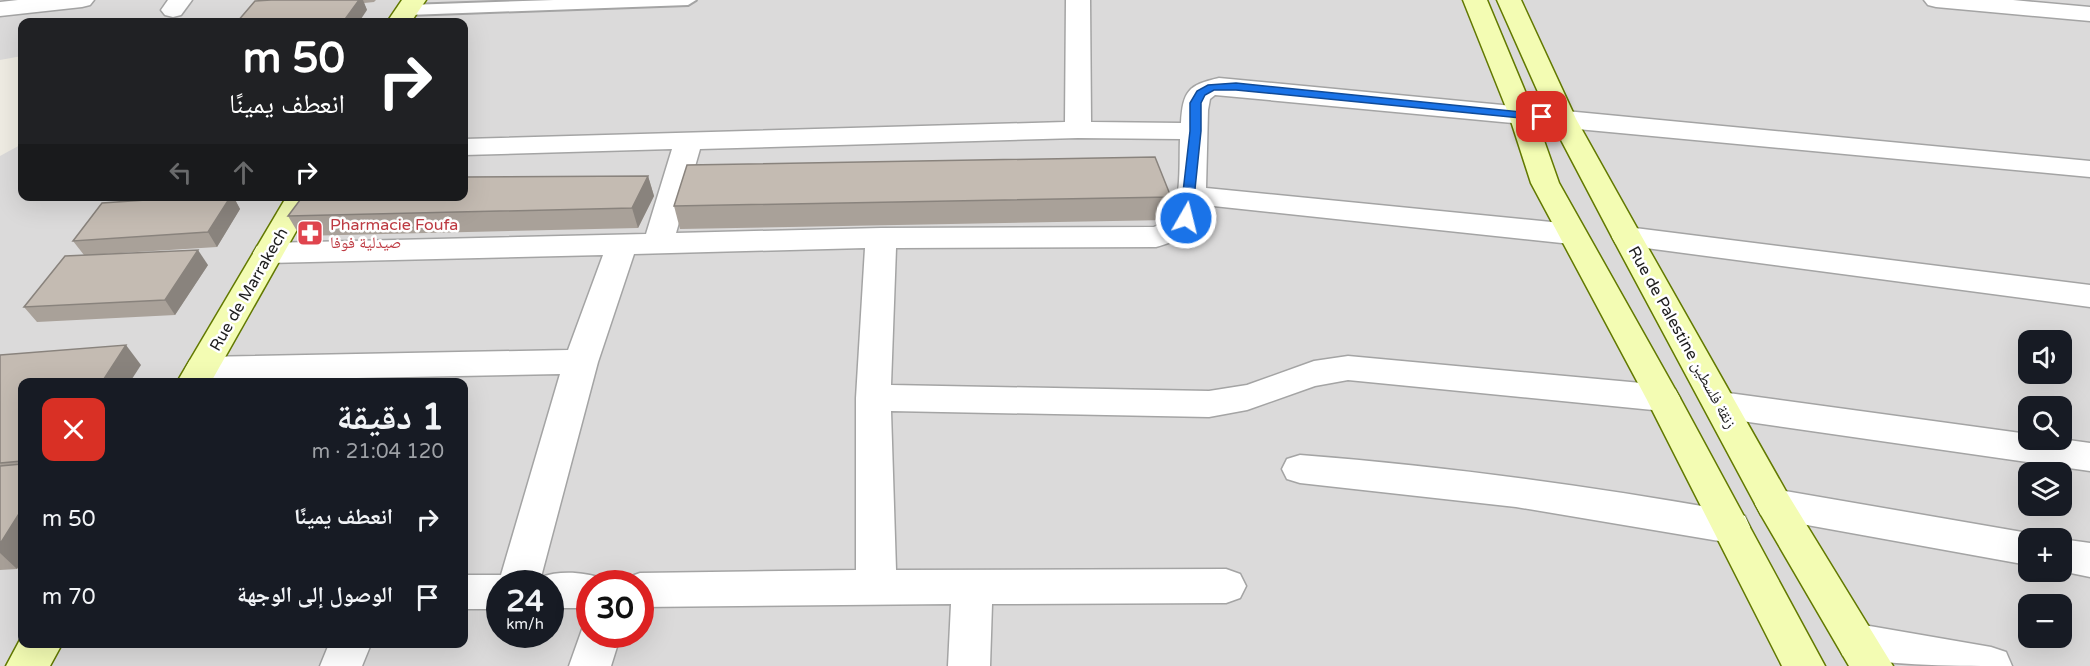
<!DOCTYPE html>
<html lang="ar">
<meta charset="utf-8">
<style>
body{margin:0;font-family:"Varela Round","Noto Naskh Arabic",sans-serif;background:#20242c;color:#f1f3f6;direction:rtl;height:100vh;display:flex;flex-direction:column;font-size:22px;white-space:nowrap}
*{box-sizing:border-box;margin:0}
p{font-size:20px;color:#9ea1a6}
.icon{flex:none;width:33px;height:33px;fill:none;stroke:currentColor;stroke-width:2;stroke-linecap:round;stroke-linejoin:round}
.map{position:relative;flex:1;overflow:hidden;direction:ltr}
.sheet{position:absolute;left:18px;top:378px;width:450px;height:270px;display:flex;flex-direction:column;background:#171b24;border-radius:12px;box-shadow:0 6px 24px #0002;direction:rtl}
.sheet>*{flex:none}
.top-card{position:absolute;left:18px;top:18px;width:450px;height:183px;border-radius:12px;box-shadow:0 6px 24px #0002;direction:rtl;background:#202124;color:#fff;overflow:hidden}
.fabs{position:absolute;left:2018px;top:330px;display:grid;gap:12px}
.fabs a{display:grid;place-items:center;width:54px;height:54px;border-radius:12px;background:#171b24;box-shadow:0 6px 24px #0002;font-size:30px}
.speed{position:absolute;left:486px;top:570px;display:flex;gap:12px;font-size:30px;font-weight:700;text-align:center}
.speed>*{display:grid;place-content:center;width:78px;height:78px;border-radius:50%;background:#171b24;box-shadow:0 6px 24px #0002;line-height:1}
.speed small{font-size:15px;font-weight:400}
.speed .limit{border:9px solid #d22;background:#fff;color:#111}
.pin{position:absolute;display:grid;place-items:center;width:51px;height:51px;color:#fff;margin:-26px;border-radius:12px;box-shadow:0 3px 9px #0006}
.me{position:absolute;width:66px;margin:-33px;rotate:8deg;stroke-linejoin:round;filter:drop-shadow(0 0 4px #0008)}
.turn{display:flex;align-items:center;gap:21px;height:126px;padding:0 24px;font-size:27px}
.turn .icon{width:78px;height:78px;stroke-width:2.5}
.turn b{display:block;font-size:42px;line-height:51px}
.lanes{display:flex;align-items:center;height:57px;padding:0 24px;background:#0003;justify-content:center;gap:30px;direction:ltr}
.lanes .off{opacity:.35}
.round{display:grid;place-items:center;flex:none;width:63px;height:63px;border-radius:12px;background:#20242c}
.summary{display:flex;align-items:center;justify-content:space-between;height:102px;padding:0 24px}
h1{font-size:36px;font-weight:700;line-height:45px}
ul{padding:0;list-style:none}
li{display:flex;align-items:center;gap:18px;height:78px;padding:0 24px}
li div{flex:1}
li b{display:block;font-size:22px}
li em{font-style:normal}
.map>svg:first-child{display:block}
.residential{fill:#dbdada;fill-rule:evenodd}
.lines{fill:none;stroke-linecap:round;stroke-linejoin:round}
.lane-casing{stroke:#a4a4a4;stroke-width:4}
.street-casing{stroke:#a4a4a4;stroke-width:3}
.secondary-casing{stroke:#627900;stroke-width:3}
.lane{fill:#fff;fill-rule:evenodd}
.street{fill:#fff;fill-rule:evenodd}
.secondary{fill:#f3fcb3;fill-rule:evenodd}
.wall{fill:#a9a199}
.shaded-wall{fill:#89837d}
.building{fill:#c4bbb2;stroke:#89837d;stroke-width:1.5}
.route{fill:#1a73e8;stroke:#114b97;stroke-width:1.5}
.labels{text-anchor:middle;stroke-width:5;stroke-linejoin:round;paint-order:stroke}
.health-label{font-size:16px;fill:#be3a42;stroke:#fff;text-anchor:start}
.street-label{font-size:16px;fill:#1d1d1d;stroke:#fff}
</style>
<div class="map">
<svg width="2090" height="666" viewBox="0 0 2090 666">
<rect width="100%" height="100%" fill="#efece3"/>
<path class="residential" d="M0,0H2090V666H0V156L22,144V196H464V22H22V56L0,60ZM2028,340H2061V374H2028ZM22,382H464V644H22ZM2028,406H2061V440H2028ZM2028,472H2061V506H2028ZM2028,538H2061V572H2028ZM500,584H550V634H500ZM590,584H640V634H590ZM2028,604H2061V638H2028Z"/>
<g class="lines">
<defs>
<path id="lane" d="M554,0H696L688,5L408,15L400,10L408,5Z"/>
<g id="street">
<path d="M18,0H94L90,5L82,7L0,16V2Z"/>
<path d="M168,0H192L181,15L173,17L165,15L161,10Z"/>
<path d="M1066,0H1090L1091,122L1181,123C1183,91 1188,85 1219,78L2090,161V177L1215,95L1210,99L1208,110L1206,188L1571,224L1582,227L1586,234L1582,241L1571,244L1204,205C1198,232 1181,240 1156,247L896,248L891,385L1209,391L1247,385L1314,361L1348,356L1663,385L1675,389L1680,398L1675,407L1663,411L1348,380L1315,386L1247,410L1209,417L891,411L896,570L1226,569L1240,574L1246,586L1240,598L1226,603L992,604L990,666H948L951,604L640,607V584H623L626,578L640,573L856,570V398L865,248L634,254L598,362L541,577C560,570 585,572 604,579L607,584H590V608H550V584H500V609H464V575H501L560,374L202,381L190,378L185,369L190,360L202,357L568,350L603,255L268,263L257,260L253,253L257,246L268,243L646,234L672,149L464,155V139L1065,122ZM1078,138L1180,139C1179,164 1182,197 1170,219L1154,227L881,228L676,233L700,149Z"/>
<path d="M1924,0H2013L2090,7V21L1936,7L1928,5Z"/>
<path d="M1627,227L2090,285V307L1616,244L1612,237L1616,230Z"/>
<path d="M1721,392L2028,434V440L2061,439L2090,443V471L1721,418L1709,414L1703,405L1709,396Z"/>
<path d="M1300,455C1445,466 1588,486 1731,511L1745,516L1750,527L1745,538L1731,543L1516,507L1300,483L1287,479L1282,469L1287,459Z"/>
<path d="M1774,489L2028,533L2042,538H2028V565L1774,519L1761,515L1755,504L1761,493Z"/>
<path d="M2061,539L2090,543V577L2061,571Z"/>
<path d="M590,619V634H621L611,666H569L585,621Z"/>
<path d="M1858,624L1991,647L2006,652L2012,666C1961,666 1891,666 1843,656L1837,643L1843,630Z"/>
<path d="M329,644H371L362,666H320Z"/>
</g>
<g id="secondary">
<path d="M402,0H426L411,22H387Z"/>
<path d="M1463,0H1487L1535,115L1559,183L1680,398L1825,666H1782L1646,398L1531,183L1509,115Z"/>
<path d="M1497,0H1521L1576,119L1642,237L1787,493L1893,666H1849L1761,515L1612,237L1550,119Z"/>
<path d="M287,196H316L211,382H177Z"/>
<path d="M22,636V644H62L50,666H6Z"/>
</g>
</defs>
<use href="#lane" class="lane-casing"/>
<use href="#street" class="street-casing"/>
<use href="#secondary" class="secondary-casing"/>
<use href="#lane" class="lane"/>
<use href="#street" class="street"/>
<use href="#secondary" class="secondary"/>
</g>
<g class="wall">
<path d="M260,0H376L374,2L364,3L367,10Z"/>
<path d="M648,176L654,196L638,228L300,236L288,216Z"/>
<path d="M205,196H233L240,209L217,247L89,255L208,265L175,315L37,322L24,307L84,255L73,241Z"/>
<path d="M1171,197L1168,220L680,229L674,206Z"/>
<path d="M0,355L141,365L22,382V560L17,569L0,570Z"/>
</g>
<g class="shaded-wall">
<path d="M359,0H363L367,10L359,22H343Z"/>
<path d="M648,176L654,196L638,228L632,208Z"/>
<path d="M231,196H233L240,209L217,247L208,232Z"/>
<path d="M198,250L208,265L175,315L165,300Z"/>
<path d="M126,345L141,365L130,382H102Z"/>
<path d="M22,509V560L17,569L0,553V544Z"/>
</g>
<g class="building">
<path d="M271,0H359L343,22H237L255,1Z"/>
<path d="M1155,157L1171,197L674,206L687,165Z"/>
<path d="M648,176L632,208L288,216L303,196H464V177Z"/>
<path d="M205,196H231L208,232L73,241L102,203Z"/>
<path d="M198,250L165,300L24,307L65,256Z"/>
<path d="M126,345L102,382H22V461L0,463V355Z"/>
<path d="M22,464V509L0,544V466Z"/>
</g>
<path class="route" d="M1236,83L1542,114L1548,117L1542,120L1236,90H1214L1205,95L1201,103V131L1192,218L1191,221H1182L1180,218L1190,131V103L1197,91L1208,85Z"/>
<defs>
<symbol id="pharmacy-square" viewBox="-11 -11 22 22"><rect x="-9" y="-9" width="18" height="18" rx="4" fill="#e0444e" stroke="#fff"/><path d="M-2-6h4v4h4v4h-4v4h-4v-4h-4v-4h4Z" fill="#fff"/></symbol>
</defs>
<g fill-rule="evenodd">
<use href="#pharmacy-square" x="295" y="218" width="30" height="30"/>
</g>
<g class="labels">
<g class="health-label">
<text x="330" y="230">Pharmacie Foufa<tspan x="330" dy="18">صيدلية فوفا</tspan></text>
</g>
<g class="street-label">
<text transform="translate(248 289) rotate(-60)" y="6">Rue de Marrakech</text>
<text transform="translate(1683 337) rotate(61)" y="6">Rue de Palestine زنقة فلسطين</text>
</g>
</g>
</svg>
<div class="fabs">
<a><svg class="icon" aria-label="sound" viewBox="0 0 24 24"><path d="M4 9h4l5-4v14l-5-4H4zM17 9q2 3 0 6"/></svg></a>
<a><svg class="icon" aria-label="search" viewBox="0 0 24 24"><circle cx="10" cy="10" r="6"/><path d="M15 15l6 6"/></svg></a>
<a><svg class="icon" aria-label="layers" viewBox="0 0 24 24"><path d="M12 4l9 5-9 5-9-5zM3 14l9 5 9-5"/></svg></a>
<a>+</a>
<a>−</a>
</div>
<div class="speed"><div>24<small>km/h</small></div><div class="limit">30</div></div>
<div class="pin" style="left:1542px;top:117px;background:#d93025"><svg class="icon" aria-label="arrive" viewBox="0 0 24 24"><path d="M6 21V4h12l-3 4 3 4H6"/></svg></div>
<svg class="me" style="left:1186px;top:218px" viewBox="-20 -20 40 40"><circle r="17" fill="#1a73e8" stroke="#fff" stroke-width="3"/><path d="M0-11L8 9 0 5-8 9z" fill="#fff"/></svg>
<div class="top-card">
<div class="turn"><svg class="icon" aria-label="right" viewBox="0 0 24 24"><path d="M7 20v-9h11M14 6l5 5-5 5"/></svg><div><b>50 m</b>انعطف يمينًا</div></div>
<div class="lanes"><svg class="icon off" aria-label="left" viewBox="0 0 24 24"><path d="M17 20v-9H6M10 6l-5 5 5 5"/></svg><svg class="icon off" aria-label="ahead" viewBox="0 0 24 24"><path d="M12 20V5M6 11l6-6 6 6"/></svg><svg class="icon" aria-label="right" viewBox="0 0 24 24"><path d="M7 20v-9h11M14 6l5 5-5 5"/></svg></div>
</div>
<section class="sheet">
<div class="summary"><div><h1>1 دقيقة</h1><p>120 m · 21:04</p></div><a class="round" style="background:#d93025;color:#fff"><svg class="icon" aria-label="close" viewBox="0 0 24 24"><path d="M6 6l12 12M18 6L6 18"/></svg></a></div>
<ul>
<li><svg class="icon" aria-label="right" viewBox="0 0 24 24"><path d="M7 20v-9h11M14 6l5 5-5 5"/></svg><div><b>انعطف يمينًا</b></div><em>50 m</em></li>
<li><svg class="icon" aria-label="arrive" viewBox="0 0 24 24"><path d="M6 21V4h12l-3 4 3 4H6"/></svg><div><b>الوصول إلى الوجهة</b></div><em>70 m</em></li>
</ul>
</section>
</div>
